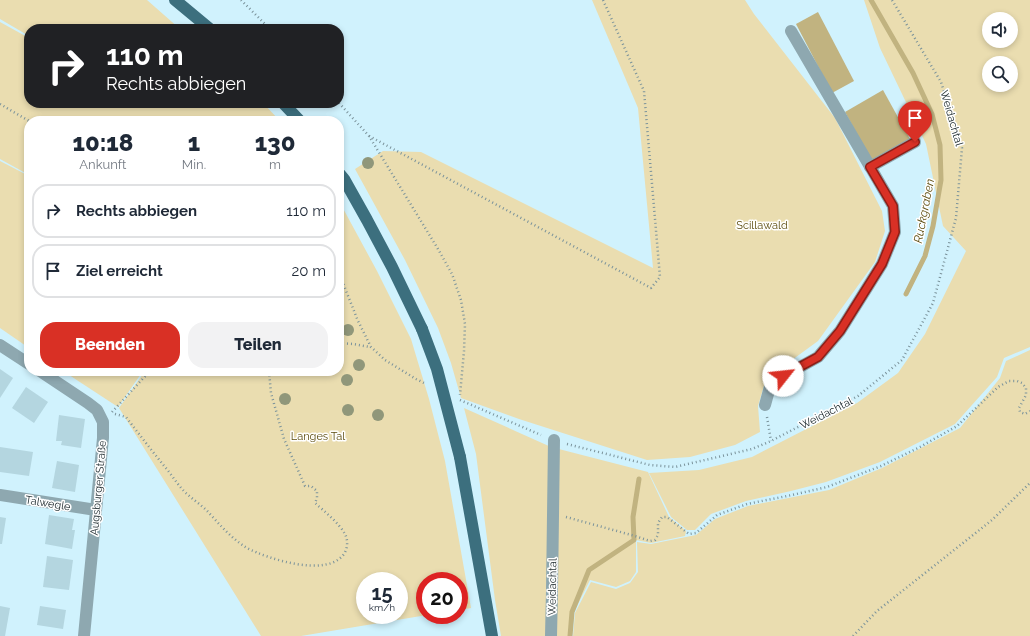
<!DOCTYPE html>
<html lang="de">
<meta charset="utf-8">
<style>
body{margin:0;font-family:Raleway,sans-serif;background:#f2f2f3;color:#1f2937;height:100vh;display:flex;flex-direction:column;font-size:15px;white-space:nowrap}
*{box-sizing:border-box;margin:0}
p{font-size:13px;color:#747a83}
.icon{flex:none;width:22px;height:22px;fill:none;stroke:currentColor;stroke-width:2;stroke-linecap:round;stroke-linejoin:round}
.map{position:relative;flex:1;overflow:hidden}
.sheet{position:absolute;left:24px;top:116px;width:320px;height:260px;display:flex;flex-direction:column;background:#fff;border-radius:16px;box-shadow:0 2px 6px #0003}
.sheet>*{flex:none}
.guide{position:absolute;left:24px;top:24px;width:320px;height:84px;border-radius:16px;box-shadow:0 2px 6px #0003;background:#202124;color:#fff;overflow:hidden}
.controls{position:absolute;left:982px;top:12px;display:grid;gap:8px}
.controls a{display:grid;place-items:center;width:36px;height:36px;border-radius:50%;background:#fff;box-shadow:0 2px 6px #0003;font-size:20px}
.speed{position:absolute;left:356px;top:572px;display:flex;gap:8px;font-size:20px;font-weight:700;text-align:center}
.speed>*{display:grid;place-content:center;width:52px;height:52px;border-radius:50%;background:#fff;box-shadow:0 2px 6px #0003;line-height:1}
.speed small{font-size:10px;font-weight:400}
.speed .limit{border:6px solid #d22;background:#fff;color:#111}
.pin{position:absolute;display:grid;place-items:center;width:34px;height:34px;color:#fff;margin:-41px -17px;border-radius:50% 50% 50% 0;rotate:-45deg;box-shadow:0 0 4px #0007}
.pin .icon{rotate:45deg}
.me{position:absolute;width:44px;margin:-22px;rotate:61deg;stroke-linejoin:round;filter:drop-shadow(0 0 3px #0008)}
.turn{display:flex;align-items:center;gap:14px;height:84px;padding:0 16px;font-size:18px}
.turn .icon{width:52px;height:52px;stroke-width:2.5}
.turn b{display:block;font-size:28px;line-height:34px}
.eta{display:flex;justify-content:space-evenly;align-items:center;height:68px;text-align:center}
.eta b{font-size:24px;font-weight:800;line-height:28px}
.action{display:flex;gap:8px;margin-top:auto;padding:8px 16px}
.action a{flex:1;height:46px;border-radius:16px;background:#d93025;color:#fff;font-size:16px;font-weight:800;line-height:46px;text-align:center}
.action a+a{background:#f2f2f3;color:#1f2937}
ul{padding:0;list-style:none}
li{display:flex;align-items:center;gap:12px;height:54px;margin:0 8px 6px;padding:0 8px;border:2px solid #e0e1e3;border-radius:16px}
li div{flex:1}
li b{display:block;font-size:15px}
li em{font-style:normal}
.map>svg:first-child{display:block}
.green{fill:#eaddb0;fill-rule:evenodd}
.water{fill:#c1b380}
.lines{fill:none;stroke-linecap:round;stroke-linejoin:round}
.stream{stroke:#c1b380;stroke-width:5}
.building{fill:#b4d6e0}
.path{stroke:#7b939b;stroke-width:2.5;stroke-dasharray:1 3;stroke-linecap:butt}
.minor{stroke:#8ea8b0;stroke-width:12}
.major{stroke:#3c6f7e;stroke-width:12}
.major-bridge{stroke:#3c6f7e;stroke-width:12}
.tree{fill:#90977a}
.route-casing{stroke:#8d1f18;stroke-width:10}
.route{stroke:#d93025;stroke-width:7}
.labels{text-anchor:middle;stroke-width:3;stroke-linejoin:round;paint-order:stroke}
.street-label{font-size:11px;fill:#1a272b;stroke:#fff}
.park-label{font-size:11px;fill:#5c4c0e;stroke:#fff}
.water-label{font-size:12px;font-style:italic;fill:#5f4f12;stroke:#fff}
</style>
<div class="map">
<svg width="1030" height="636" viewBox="0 0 1030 636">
<rect width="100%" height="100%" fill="#d0f2fd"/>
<g class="green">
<path d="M0,0H147L180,29H29V36L0,19Z"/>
<path d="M592,0H745L754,14L835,118L882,211L885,231L875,262L818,341L766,379L758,406L760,432L735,445L690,457L647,460L519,419L461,398L451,363L438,328L405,260L355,169L383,151L421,152L653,268L638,108Z"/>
<path d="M864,0H1030V347L1004,358L997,377L955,424L880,462L826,482L791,491L746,501L711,514L695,530H687L671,517L649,473L699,470L752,457L857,403L898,373L925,334L966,251L943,226L926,144L880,48ZM989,19H1011V41H989ZM989,63H1011V85H989Z"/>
<path d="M0,22L29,38V103H263L280,121H29V175L0,159Z"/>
<path d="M0,161L29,176V348L0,328Z"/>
<path d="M339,201L377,271L411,339L429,399L445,461L471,608L459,610V581H425V615H427L301,636H261L119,408L145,371H339ZM365,581H399V615H365Z"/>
<path d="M1030,350V636H573L575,613L591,582L616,589L630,583L638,572L637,542L651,544L696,535L715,519L748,506L829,490L882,468L960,428L1000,378L1006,361Z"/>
<path d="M63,371H143L118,407Z"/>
<path d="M464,408L551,447L648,472L669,517L686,531L685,536L651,543L636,540V572L630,581L616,587L590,580L574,612L572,636H501L495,600L476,454Z"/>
</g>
<g class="water">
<path d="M818,12L854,81L832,93L796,24Z"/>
<path d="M883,90L910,139L872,161L845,112Z"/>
</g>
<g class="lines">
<g class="stream">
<path d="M871,0L913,73L932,114L940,145L941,180L933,226L925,256L906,294"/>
<path d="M570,636L572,612L589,570L634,540L633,517L639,479"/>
</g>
</g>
<g class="building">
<path d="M0,369L13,378L0,398Z"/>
<path d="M26,387L48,402L34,423L12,408Z"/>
<path d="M59,415L85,419L81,448L61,445L62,441H56Z"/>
<path d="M0,447L33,452L29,476L0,472Z"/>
<path d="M57,461L79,465L75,492L52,488Z"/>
<path d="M49,515L74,519L72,530H75L72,549L45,544Z"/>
<path d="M0,517L6,518L2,544H0Z"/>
<path d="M47,556L73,560L69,590L43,587Z"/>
<path d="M0,606L10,608L5,636H0Z"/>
<path d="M40,606L66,610L63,629L37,625Z"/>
</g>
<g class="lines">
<g class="path">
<path d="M241,0L270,29"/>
<path d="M339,103L369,136L438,249L452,274L461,300L465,324L464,351L460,395"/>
<path d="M0,104L29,121"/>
<path d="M369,136L651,288L660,277L644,91L603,0"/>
<path d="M339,273L358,321L371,347L385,360L416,379L426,384"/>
<path d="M339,343L353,344L370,347"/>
<path d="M460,400L541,435"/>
<path d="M112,412L150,371"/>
<path d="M115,414L126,417C139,434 152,451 165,467C171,474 176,482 182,489C190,498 201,504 209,513C221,526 232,539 247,548C268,559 327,578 344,554C348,548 348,540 345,534C339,523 324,511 315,503L317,498V491L311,486H305L284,439L271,393L269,371"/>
<path d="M767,417L771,441"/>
<path d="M567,444L650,465L675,467L752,449L771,441L858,396L902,360L933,303L956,218L962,148L941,82L892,0"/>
<path d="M566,517L635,536L650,541L655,540L658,535V523L662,517H667L689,534L696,533L717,515L747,504L792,495L827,487L881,466L920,447L957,426L998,387L1009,381H1017L1022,383L1026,388V395L1019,408L1020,412L1025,414L1030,411"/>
<path d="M853,636L877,611L992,520L1030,483"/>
</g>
<g class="minor">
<path d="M870,167L915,142"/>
<path d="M0,345L29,364"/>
<path d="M40,371L88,403L97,410L103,422V438L84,636"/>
<path d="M765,405L771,383L818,357L840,331L882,264L895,232L893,206L791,31"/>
<path d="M0,495L96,510"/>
<path d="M551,636L552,591L554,440"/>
</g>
<g class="major">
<path d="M175,0L210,29"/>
<path d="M283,103L300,121"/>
<path d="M339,173L344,179L367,220L392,267L422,329"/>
<path d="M460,457L492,636"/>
</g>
<path class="major-bridge" d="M422,329L437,369L460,457"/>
</g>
<g class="tree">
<circle cx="368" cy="163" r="6"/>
<circle cx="348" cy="330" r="6"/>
<circle cx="359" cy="365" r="6"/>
<circle cx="347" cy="380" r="6"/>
<circle cx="285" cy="399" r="6"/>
<circle cx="348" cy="410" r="6"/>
<circle cx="378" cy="415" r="6"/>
</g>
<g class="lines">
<defs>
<path id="route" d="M783,376L818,357L840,331L882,264L895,232L893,206L870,167L915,142"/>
</defs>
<use href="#route" class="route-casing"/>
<use href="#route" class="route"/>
</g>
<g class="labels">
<g class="street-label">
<text transform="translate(952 118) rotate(74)" y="4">Weidachtal</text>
<text transform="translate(826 413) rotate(-27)" y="4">Weidachtal</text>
<text transform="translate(98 488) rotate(-85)" y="4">Augsburger Straße</text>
<text transform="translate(48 503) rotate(9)" y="4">Talwegle</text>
<text transform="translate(552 587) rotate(-89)" y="4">Weidachtal</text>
</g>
<g class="park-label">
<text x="762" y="229">Scillawald</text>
<text x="318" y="440">Langes Tal</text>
</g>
<g class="water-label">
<text transform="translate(924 211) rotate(-79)" y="4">Ruckgraben</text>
</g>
</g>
</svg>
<div class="controls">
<a><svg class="icon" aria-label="sound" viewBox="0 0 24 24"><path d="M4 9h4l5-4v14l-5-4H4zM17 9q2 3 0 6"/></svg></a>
<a><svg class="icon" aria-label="search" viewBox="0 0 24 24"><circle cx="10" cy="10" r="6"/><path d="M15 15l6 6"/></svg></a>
</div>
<div class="speed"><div>15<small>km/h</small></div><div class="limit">20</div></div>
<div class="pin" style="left:915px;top:142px;background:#d93025"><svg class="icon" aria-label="arrive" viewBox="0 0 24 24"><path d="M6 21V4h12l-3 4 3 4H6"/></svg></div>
<svg class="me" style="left:783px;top:376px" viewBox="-20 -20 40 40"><circle r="19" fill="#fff"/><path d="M0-13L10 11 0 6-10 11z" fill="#d93025"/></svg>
<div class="guide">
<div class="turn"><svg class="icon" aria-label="right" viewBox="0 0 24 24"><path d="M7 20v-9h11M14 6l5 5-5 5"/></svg><div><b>110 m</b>Rechts abbiegen</div></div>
</div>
<section class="sheet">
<div class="eta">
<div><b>10:18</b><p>Ankunft</p></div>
<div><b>1</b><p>Min.</p></div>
<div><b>130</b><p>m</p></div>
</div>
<ul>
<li><svg class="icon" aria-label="right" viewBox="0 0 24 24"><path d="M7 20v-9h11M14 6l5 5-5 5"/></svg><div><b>Rechts abbiegen</b></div><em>110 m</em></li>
<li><svg class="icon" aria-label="arrive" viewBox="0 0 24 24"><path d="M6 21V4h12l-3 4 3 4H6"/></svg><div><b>Ziel erreicht</b></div><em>20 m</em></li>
</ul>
<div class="action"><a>Beenden</a><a>Teilen</a></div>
</section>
</div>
